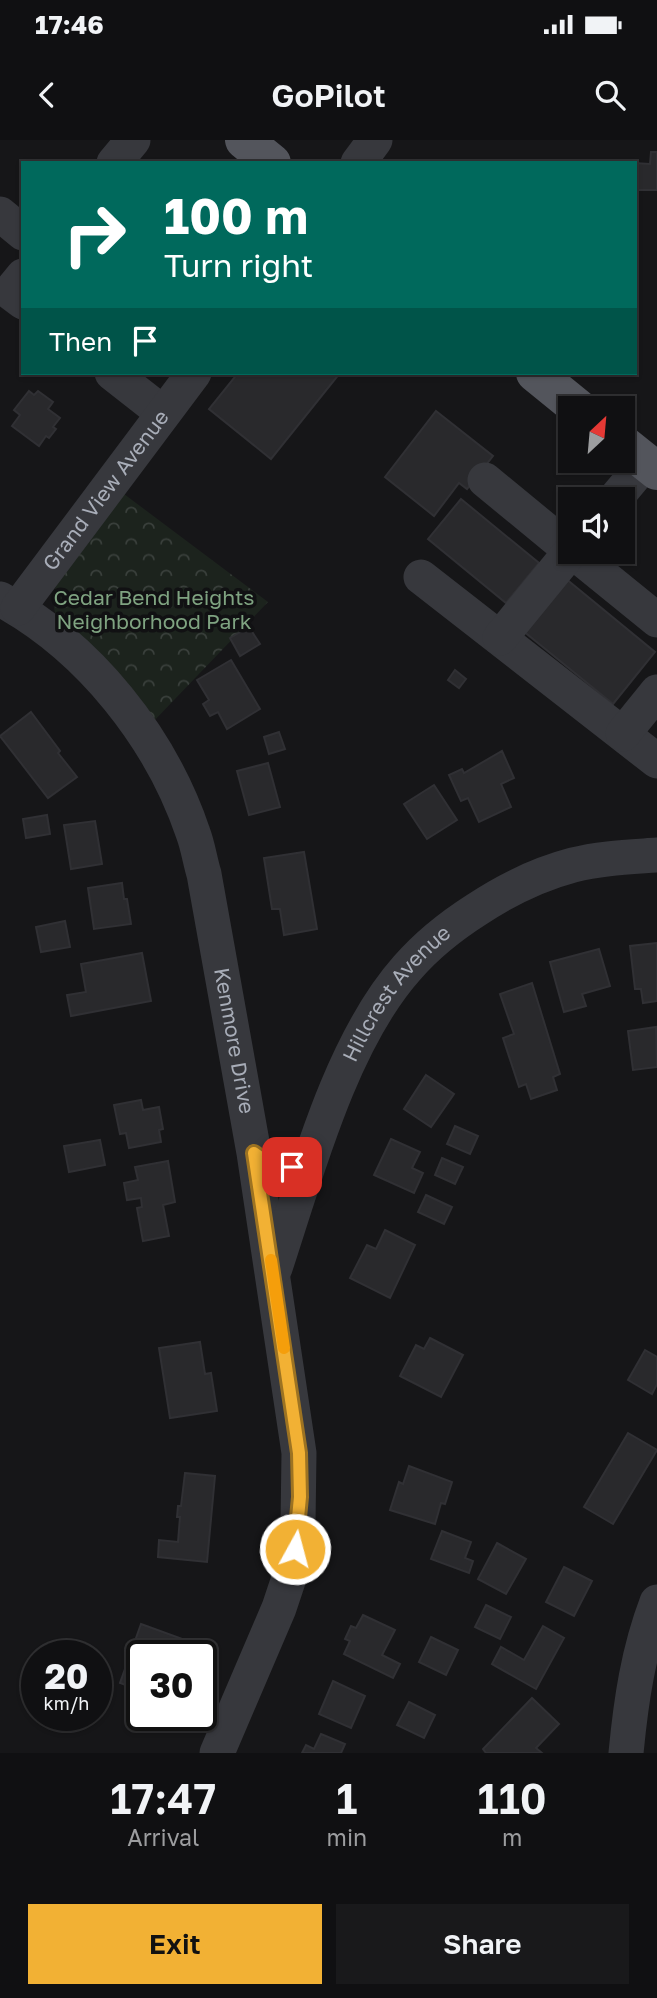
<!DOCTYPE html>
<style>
body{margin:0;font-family:"Golos Text",sans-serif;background:#19191b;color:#f1f3f6;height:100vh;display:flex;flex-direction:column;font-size:26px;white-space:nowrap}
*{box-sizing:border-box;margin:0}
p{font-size:23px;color:#9c9d9f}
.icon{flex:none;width:38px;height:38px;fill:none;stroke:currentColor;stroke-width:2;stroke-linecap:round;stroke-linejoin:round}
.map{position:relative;height:1613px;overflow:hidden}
.drawer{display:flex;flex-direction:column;background:#101012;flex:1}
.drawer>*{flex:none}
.banner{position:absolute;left:21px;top:21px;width:616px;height:214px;border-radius:0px;box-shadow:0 2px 5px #0004,0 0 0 2px #303032;background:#00695c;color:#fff;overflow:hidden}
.needle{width:46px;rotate:26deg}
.fabs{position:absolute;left:558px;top:256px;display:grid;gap:14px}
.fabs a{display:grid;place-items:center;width:77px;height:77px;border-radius:0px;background:#101012;box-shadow:0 2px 5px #0004,0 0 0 2px #303032;font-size:35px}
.speed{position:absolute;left:21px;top:1500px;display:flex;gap:14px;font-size:35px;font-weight:700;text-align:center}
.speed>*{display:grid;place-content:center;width:91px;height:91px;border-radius:50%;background:#101012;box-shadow:0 2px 5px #0004,0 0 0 2px #303032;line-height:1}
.speed small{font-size:18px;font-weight:400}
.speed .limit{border:4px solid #111;border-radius:10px;background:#fff;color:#111}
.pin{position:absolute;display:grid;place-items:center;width:60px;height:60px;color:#fff;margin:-30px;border-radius:14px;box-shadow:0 4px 10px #0006}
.me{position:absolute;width:77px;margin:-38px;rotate:7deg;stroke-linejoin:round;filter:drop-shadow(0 0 5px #0008)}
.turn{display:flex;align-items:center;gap:24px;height:147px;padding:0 28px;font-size:32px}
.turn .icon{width:91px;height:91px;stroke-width:2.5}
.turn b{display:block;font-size:49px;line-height:60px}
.then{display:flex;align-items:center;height:66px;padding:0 28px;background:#0003;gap:14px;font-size:26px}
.eta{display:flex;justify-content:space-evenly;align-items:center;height:119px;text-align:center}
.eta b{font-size:42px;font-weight:600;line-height:49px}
.action{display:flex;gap:14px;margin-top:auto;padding:14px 28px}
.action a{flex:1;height:80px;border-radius:0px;background:#f2b134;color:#111;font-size:28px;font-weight:600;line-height:80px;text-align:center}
.action a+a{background:#19191b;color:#f1f3f6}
.status{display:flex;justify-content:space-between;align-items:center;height:49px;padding:0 35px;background:#101012;direction:ltr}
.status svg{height:19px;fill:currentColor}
header{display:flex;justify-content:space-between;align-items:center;height:91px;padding:0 28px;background:#101012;font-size:32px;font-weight:600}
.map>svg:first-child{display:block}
.forest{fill:url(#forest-crowns)}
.building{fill:#29292c;stroke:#303034;stroke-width:2}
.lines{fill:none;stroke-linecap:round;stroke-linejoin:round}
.minor{stroke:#37383d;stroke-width:35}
.major{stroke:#53555c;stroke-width:38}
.route-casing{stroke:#9d7322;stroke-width:18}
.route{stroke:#f2b134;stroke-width:12}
.slow{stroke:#f59e0b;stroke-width:12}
.labels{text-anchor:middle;stroke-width:7;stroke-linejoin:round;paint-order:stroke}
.street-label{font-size:21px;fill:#a8adb8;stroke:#111113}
.park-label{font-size:21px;fill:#7fa381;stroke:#111113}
</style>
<div class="status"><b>17:46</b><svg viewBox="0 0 49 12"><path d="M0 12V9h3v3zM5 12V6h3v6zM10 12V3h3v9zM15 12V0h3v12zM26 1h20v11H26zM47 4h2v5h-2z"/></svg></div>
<header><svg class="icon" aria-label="back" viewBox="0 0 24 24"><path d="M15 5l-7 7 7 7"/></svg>GoPilot<svg class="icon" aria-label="search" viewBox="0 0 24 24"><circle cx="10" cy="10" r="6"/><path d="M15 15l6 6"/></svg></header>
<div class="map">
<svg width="657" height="1613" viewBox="0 0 657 1613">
<defs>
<pattern id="forest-crowns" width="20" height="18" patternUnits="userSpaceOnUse" patternTransform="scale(1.75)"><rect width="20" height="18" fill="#1c231d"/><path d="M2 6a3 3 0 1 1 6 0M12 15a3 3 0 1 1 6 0" fill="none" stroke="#3a403c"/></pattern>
</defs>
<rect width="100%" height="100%" fill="#161618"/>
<path class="forest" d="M120,351L268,462L151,584L56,476C52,463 53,453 58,440Z"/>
<g class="building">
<path d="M651,12H657V50H635V23L650,24Z"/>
<path d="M238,233H340L271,319L209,269Z"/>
<path d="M29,251L34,255L38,251L53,262L48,269L60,278L53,287L56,289L49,298L46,296L39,306L12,286L20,275L14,270Z"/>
<path d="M436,271L493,316L467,349L459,343L434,376L385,337Z"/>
<path d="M461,359L539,423L506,463L428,399Z"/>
<path d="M565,438L655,512L613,564L522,490Z"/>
<path d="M249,487L260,504L240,516L230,498Z"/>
<path d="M231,520L260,569L227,589L218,572L210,576L203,564L209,560L197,540Z"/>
<path d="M455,530L466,539L459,548L448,540Z"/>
<path d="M31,572L60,611L58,613L77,637L48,658L0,596Z"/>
<path d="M279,592L285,609L269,614L264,597Z"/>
<path d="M502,611L514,638L501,644L511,667L479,682L468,658L461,661L449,635L462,629L464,633Z"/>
<path d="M268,623L280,667L249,675L237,631Z"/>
<path d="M434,645L457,680L427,699L404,664Z"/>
<path d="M47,675L50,694L26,698L23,679Z"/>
<path d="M95,681L102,724L71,729L64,685Z"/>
<path d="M304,712L317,789L284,795L280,769H272L264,718Z"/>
<path d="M122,743L124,759H127L131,784L94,789L88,748Z"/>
<path d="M65,781L70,807L41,812L36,787Z"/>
<path d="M657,803V861L643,863L641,849H635L630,806Z"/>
<path d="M599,809L610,846L582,854L586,866L564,872L550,822Z"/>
<path d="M142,813L151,861L71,876L67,855L86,852L81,824Z"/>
<path d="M532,843L560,934L553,937L557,950L531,959L526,944L519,947L503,898L514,894L500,854Z"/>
<path d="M656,887L657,927L633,930L628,891Z"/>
<path d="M426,935L454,954L431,987L404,969Z"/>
<path d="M141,960L143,970L159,967L163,989L159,990L161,1002L129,1008L126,993L120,994L114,965Z"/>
<path d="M455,986L478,996L470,1014L447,1004Z"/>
<path d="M391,999L420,1012L412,1028L423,1033L414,1053L374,1035Z"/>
<path d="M100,1000L105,1025L69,1032L64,1006Z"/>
<path d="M442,1018L463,1027L455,1044L435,1035Z"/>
<path d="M168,1021L175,1062L163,1065L169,1096L143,1101L137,1068L142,1067L141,1058L127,1060L124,1043L138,1040L135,1027Z"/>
<path d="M426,1055L452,1067L444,1084L418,1072Z"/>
<path d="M385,1090L415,1105L390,1158L350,1138L367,1105L376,1109Z"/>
<path d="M430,1198L463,1215L441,1257L400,1236L416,1205L424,1209Z"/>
<path d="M200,1202L205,1234L211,1233L217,1271L170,1278L159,1208Z"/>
<path d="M645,1210L657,1217V1244L652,1254L628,1240Z"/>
<path d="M628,1293L657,1310L613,1384L584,1367Z"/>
<path d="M409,1326L452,1342L445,1364L441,1363L435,1384L390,1370L399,1342L403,1344Z"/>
<path d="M185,1333L215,1336L207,1422L158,1417L159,1400L178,1402L180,1377H177L178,1366H181Z"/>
<path d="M442,1391L471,1402L465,1418L473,1421L469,1433L431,1419Z"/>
<path d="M497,1403L526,1419L506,1454L478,1439Z"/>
<path d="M564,1427L592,1441L574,1476L546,1462Z"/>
<path d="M486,1465L511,1477L500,1499L475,1487Z"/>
<path d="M363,1475L395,1490L382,1515L400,1524L393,1538L344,1514L350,1501L345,1499L351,1486L356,1488Z"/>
<path d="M141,1484L188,1501L182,1516H142V1551L120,1543Z"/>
<path d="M543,1486L564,1498L536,1549L492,1524L501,1507L524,1520Z"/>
<path d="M431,1497L458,1510L446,1535L419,1522Z"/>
<path d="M333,1541L365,1556L351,1588L319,1574Z"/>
<path d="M532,1558L559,1584L536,1608L542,1613H486L483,1609Z"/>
<path d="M409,1562L435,1575L424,1598L397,1585Z"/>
<path d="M321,1594L345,1604L341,1613H302L306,1605L314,1609Z"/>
</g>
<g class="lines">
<g class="minor">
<path d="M114,23L133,0"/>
<path d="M358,23L375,0"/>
<path d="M0,74L23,93"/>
<path d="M23,136L10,152L23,162"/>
<path d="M112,233L163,273"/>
<path d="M485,340L570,410"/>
<path d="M615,359L646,322"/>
<path d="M572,411L657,480"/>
<path d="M421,437L657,621"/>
<path id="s1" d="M0,459C89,507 161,598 193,693C198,706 200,721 204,734L254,1013L299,1313L298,1383L288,1441L279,1468L217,1613"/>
<path id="s2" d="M18,468L194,233"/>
<path d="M500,498L571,411"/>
<path d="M623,594L657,552"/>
<path id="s3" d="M275,1128C306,1034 341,902 407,828C427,805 451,786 476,770C506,750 539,734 573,725C600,718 629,717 657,715"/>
<path d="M626,1613C631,1561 638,1512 657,1462"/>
</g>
<g class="major">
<path d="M244,0L272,23"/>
<path d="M535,233L578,268"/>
<path d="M623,304L657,331"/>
</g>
</g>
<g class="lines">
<defs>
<path id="route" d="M292,1027L272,1026L254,1013L299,1313L300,1357L295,1409"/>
</defs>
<use href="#route" class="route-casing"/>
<use href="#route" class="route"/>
<path class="slow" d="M271,1120L284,1208"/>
</g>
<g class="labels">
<g class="street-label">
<text dy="7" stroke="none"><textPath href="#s2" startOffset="147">Grand View Avenue</textPath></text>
<text dy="7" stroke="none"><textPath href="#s3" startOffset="303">Hillcrest Avenue</textPath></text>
<text dy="7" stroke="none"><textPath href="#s1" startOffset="522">Kenmore Drive</textPath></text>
</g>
<g class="park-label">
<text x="154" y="465">Cedar Bend Heights<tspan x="154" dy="24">Neighborhood Park</tspan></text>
</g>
</g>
</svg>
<div class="fabs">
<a><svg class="needle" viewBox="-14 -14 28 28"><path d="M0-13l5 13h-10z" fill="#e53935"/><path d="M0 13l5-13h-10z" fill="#9c9d9f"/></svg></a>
<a><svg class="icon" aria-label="sound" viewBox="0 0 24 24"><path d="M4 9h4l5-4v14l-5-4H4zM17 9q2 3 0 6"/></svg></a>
</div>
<div class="speed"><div>20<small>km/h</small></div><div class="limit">30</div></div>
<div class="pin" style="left:292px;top:1027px;background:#d93025"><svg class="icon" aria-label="arrive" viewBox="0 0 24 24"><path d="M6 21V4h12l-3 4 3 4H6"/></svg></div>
<svg class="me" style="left:295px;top:1409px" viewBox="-20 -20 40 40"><circle r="17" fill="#f2b134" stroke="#fff" stroke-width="3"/><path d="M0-11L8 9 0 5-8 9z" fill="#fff"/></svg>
<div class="banner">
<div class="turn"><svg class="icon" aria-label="right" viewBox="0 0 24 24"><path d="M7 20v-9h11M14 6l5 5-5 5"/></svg><div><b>100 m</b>Turn right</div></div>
<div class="then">Then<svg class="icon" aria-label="arrive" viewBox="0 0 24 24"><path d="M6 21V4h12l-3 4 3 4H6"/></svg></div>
</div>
</div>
<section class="drawer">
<div class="eta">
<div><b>17:47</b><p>Arrival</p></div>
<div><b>1</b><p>min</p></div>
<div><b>110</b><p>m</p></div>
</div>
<div class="action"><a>Exit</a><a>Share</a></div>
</section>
